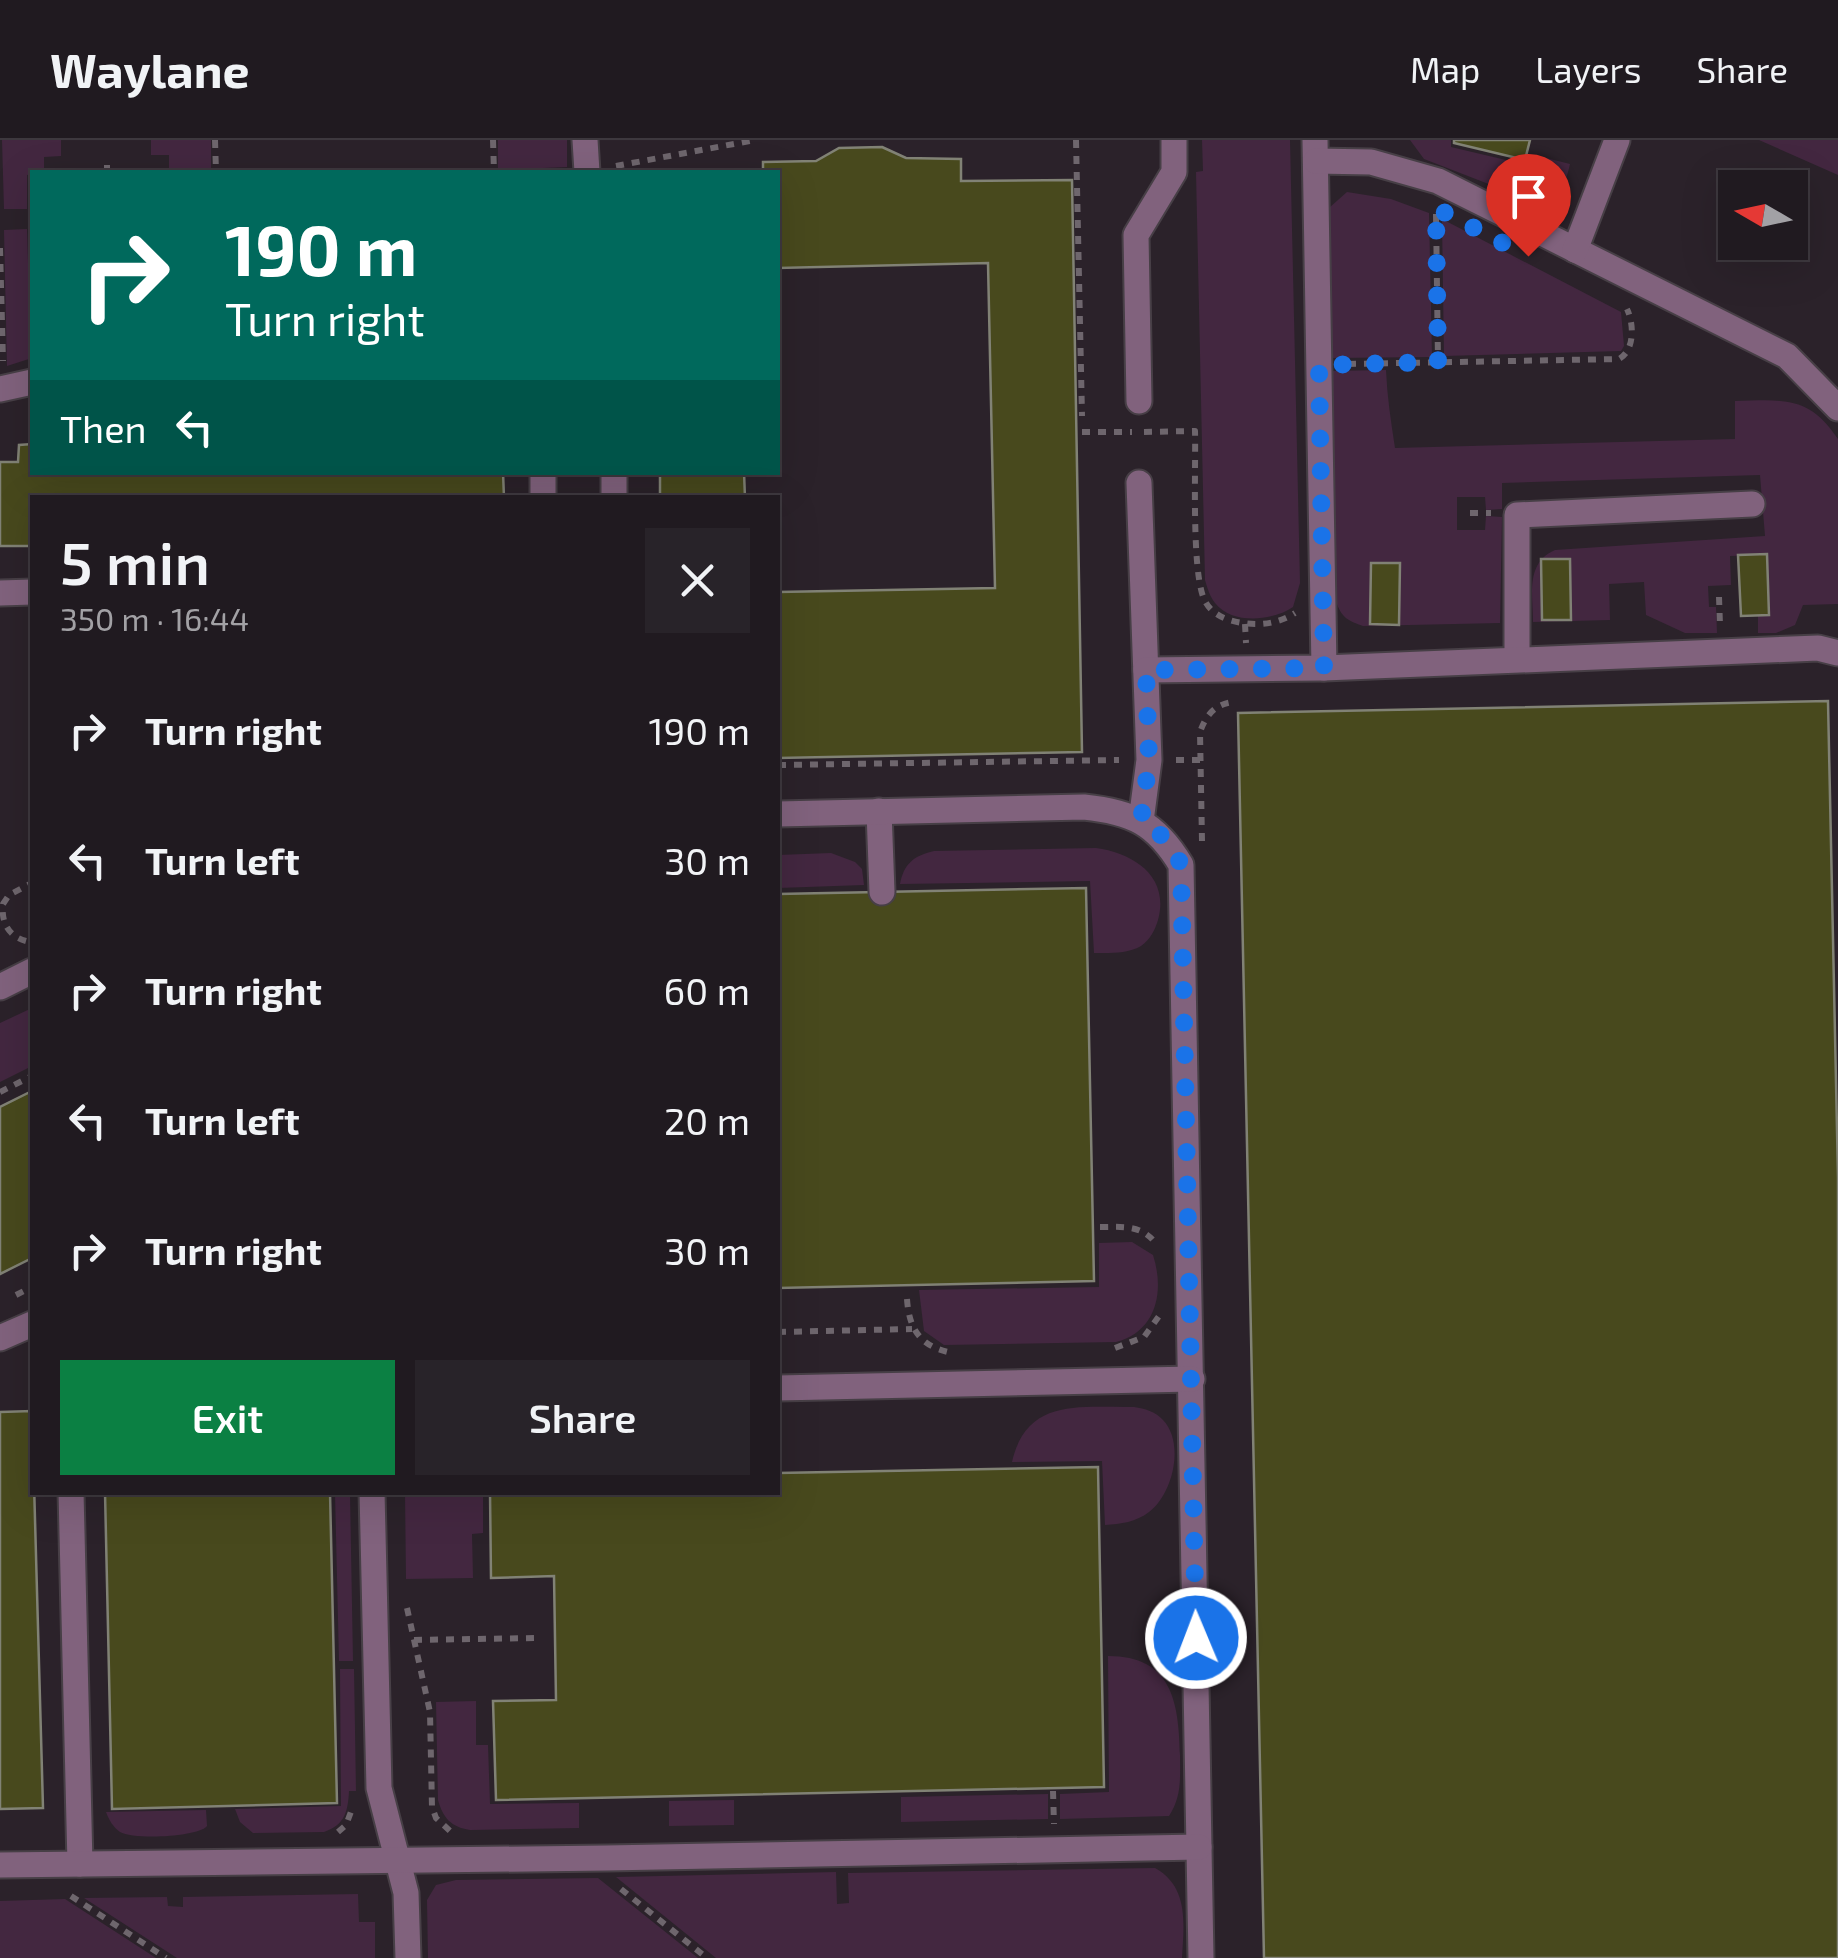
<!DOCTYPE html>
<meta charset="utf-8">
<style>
body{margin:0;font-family:"Exo 2",sans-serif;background:#282329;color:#f1f3f6;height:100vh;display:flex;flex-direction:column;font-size:38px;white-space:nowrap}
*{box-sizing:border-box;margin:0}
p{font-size:32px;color:#a2a1a5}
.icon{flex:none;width:55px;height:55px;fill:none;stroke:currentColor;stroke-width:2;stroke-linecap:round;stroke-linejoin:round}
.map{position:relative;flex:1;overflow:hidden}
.sheet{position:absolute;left:30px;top:355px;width:750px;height:1000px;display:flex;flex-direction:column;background:#201a20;border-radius:0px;box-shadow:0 10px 40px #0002,0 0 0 2px #3d383e}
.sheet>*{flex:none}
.banner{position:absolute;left:30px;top:30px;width:750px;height:305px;border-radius:0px;box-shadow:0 10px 40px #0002,0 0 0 2px #3d383e;background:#00695c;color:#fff;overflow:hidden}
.needle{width:65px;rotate:279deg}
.tools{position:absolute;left:1718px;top:30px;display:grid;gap:20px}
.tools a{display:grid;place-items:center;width:90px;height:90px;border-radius:0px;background:#201a20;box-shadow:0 10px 40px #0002,0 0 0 2px #3d383e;font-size:50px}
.pin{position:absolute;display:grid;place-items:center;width:85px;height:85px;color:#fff;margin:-102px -42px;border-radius:50% 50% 50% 0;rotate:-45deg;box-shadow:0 0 10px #0007}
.pin .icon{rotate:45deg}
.me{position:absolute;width:110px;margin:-55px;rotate:359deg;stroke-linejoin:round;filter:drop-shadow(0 0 8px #0008)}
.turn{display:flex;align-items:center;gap:35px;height:210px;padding:0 30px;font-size:45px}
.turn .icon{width:130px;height:130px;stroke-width:2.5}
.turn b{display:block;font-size:70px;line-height:85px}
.then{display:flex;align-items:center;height:95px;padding:0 30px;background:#0003;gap:20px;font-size:38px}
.round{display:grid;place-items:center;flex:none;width:105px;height:105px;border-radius:0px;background:#282329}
.head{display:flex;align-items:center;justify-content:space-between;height:170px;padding:0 30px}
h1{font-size:60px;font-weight:600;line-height:75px}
.primary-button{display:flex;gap:20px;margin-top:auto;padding:20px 30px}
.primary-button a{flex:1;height:115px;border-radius:0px;background:#0b8043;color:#fff;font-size:40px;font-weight:600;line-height:115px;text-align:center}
.primary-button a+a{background:#282329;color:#f1f3f6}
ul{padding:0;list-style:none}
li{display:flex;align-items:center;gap:30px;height:130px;padding:0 30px}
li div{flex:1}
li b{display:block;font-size:38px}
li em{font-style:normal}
header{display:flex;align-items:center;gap:60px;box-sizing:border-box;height:140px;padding:0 50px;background:#201a20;border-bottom:2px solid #3d383e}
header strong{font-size:48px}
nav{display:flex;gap:55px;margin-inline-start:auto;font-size:35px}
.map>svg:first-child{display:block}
.green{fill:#432740}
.building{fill:#48491d;stroke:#818275;stroke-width:2.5}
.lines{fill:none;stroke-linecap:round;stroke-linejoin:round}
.minor-casing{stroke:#473f46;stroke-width:29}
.path{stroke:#6e666d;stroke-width:6;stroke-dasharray:8 8;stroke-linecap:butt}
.minor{stroke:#81627d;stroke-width:25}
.route{stroke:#1a73e8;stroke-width:18;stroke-dasharray:0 32.4}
</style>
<header>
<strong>Waylane</strong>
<nav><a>Map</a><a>Layers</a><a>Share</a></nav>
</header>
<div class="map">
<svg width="1838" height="1818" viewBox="0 0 1838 1818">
<rect width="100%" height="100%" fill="#2b222a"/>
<g class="green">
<path d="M2,0H61V16L44,17V32L27,35V69H4Z"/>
<path d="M151,0H211V32H169V15H151Z"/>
<path d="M498,0H567V27L498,30Z"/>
<path d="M1202,0H1290L1300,443L1293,467C1273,481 1232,485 1215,463C1210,457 1207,447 1205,440L1196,32L1203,31Z"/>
<path d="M1410,0H1451V7L1527,25L1530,14L1570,24C1564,51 1556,62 1527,59L1424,19Z"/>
<path d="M1759,0H1838V35Z"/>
<path d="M1347,52L1391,59L1429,73L1432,217L1332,218L1329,68Z"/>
<path d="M1442,79L1621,172L1624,206L1621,211L1444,216Z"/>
<path d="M27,89L28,123L32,124V218L7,226L4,90Z"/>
<path d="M1386,230C1387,256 1391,282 1395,308L1735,299V261C1783,260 1809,255 1838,299V464L1803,465L1795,485L1776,493H1758V476L1769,474L1766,415L1730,416L1731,445L1708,446L1709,467H1716L1717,493H1685L1646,475L1644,442L1609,444L1610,480L1533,482C1533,455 1525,423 1555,410L1765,396L1760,335L1502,343V369L1486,370L1485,357H1457V390H1485L1486,376L1502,377L1500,483L1363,486C1349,481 1342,478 1337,464L1331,231Z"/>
<path d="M1096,708C1134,713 1170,737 1158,780C1155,790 1150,800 1141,806C1127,814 1110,813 1094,813L1090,741L900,744C904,724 913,716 934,711Z"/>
<path d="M831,713L855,722L862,729L864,745L778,748V715Z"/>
<path d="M32,868V926L0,942V883Z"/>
<path d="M1132,1102L1153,1115C1165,1152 1156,1192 1116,1202L944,1205L924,1191L919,1150L1099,1147V1103Z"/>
<path d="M1134,1267C1145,1269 1155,1271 1163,1280C1185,1303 1173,1354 1149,1372C1136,1382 1121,1384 1105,1385L1102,1321L1012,1322C1027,1257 1081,1268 1134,1267Z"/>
<path d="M335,1353H350L353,1521H339Z"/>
<path d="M405,1353H483V1393L472,1394L473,1438L406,1439Z"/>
<path d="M1108,1516C1172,1516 1179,1562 1180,1615C1180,1638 1182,1656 1169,1676L1060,1679V1654L1109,1652Z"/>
<path d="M340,1529H354L356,1651H349C348,1671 345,1685 324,1692L253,1693L240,1682L235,1669L341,1666Z"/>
<path d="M476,1561V1605H488L490,1664L579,1663V1688L470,1690C451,1687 443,1678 438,1660L436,1562Z"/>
<path d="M1048,1654V1679L901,1682V1657Z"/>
<path d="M734,1660V1685L669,1686V1661Z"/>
<path d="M206,1670L207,1686C198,1697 134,1700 120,1692C113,1687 109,1680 106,1672Z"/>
<path d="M1155,1728C1189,1747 1184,1783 1182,1818H716L616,1737L836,1732L837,1764L849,1763L848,1733Z"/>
<path d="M598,1738L698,1818H428L427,1760L436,1745L456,1740Z"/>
<path d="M358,1754L359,1782H375V1818H177L84,1758L167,1757L168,1766L183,1767V1757Z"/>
<path d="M65,1759L156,1818H0V1761Z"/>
</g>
<g class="building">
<path d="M1454,0H1530L1525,20L1454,3Z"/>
<path d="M882,7L906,18L961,19V41L1072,40L1082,612L778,618V452L995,448L988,123L778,128V32H763V22L816,21L839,8Z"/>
<path d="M32,304V332H503L504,358H32V406H0V322H18L19,305Z"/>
<path d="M660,332H744L745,358H660Z"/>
<path d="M1767,414L1769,475L1741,476L1738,415Z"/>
<path d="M1541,419H1570L1571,480H1542Z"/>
<path d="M1371,423H1400L1399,485L1370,484Z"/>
<path d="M1828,561L1838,1037V1818H1264L1238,573Z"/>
<path d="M1086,748L1094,1141L778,1148V754Z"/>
<path d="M32,951V1118L0,1134V967Z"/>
<path d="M32,1271L43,1668L0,1669V1272Z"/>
<path d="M1098,1327L1104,1647L496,1660L493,1561L556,1560L554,1436L491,1438L490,1352H778V1333Z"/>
<path d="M105,1352H330L337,1663L112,1669Z"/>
</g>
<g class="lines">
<defs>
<g id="minor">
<path d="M585,0L587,32"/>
<path d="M1315,0L1324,528"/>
<path d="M1316,21L1371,22L1438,41L1787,216L1838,268"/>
<path d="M1575,110L1617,0"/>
<path d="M0,249L32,242"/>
<path d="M1139,261L1136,95L1174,32V0"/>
<path d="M543,332V358"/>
<path d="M614,332V358"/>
<path d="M1139,343L1149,620L1141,681"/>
<path d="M0,453L32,452"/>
<path d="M1517,519V375L1752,364"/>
<path d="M1146,530L1324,528L1818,508L1838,513"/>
<path d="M879,671L882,752"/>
<path d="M778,674L1084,667C1132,672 1156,683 1181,725L1201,1818"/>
<path d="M0,847L32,831"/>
<path d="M0,1198L32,1184"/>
<path d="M778,1248L1192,1239"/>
<path d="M71,1352L80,1724"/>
<path d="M372,1352L379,1648L406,1753L408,1818"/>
<path d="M0,1725L607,1718L1199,1707"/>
</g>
</defs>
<use href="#minor" class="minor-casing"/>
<g class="path">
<path d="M215,0L216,32"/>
<path d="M493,0L494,32"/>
<path d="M1076,0L1082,276"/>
<path d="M107,25V32"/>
<path d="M616,26L755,0"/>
<path d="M1436,74L1438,222"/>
<path d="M0,108L3,221"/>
<path d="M1348,224L1619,219C1635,210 1634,184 1627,169"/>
<path d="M1082,292H1132"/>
<path d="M1144,292L1195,291C1196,326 1191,435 1205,461C1212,475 1228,481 1243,483C1261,486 1279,483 1295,473"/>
<path d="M1470,373H1491"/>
<path d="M1719,457L1720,485"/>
<path d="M1245,484L1246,503"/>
<path d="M1176,620H1200"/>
<path d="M778,625L1119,620"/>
<path d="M1202,701L1200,592C1206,575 1215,564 1233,562"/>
<path d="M26,801C8,796 1,782 3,764L9,755L32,743"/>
<path d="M0,952L32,936"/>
<path d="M1100,1087C1123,1087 1142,1084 1157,1105"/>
<path d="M16,1155L32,1147"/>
<path d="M907,1159C909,1188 919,1205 948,1212"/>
<path d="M778,1192L912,1189"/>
<path d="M1115,1208L1144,1197L1159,1176"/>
<path d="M407,1468L430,1572L432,1667L436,1678L450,1691"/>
<path d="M414,1500L540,1498"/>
<path d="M1053,1651L1054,1684"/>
<path d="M338,1692L346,1685L352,1669"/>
<path d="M621,1749L707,1818"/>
<path d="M71,1756L166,1818"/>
</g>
<use href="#minor" class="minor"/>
</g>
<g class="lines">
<path class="route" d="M1196,1498L1181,724L1165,698L1141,681L1149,620L1146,530L1324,528L1319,225L1438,222L1436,68L1528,116"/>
</g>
</svg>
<div class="tools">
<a><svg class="needle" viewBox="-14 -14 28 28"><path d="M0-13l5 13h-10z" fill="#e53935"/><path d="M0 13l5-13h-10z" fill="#a2a1a5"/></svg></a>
</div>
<div class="pin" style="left:1528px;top:116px;background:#d93025"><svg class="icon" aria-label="arrive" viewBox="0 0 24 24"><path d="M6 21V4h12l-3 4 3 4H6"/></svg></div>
<svg class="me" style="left:1196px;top:1498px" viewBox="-20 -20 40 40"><circle r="17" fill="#1a73e8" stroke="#fff" stroke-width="3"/><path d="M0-11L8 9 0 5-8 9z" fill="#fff"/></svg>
<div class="banner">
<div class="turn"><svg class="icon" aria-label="right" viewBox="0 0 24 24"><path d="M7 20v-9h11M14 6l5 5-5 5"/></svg><div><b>190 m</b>Turn right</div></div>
<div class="then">Then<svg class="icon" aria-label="left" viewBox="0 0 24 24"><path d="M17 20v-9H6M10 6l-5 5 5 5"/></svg></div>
</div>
<section class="sheet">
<div class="head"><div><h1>5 min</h1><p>350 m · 16:44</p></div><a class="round"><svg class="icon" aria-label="close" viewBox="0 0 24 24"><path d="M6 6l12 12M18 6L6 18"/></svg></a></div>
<ul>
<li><svg class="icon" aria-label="right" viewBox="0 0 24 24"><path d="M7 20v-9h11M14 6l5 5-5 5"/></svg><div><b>Turn right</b></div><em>190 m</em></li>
<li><svg class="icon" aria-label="left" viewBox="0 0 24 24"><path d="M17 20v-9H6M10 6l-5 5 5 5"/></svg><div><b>Turn left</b></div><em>30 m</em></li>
<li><svg class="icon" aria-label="right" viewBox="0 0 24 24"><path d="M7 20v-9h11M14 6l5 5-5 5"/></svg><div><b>Turn right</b></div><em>60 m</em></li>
<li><svg class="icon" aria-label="left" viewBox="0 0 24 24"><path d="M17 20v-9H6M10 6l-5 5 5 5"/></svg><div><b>Turn left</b></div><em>20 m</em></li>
<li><svg class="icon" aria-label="right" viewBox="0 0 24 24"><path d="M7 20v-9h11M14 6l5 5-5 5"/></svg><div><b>Turn right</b></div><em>30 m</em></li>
</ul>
<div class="primary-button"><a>Exit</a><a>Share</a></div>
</section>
</div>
